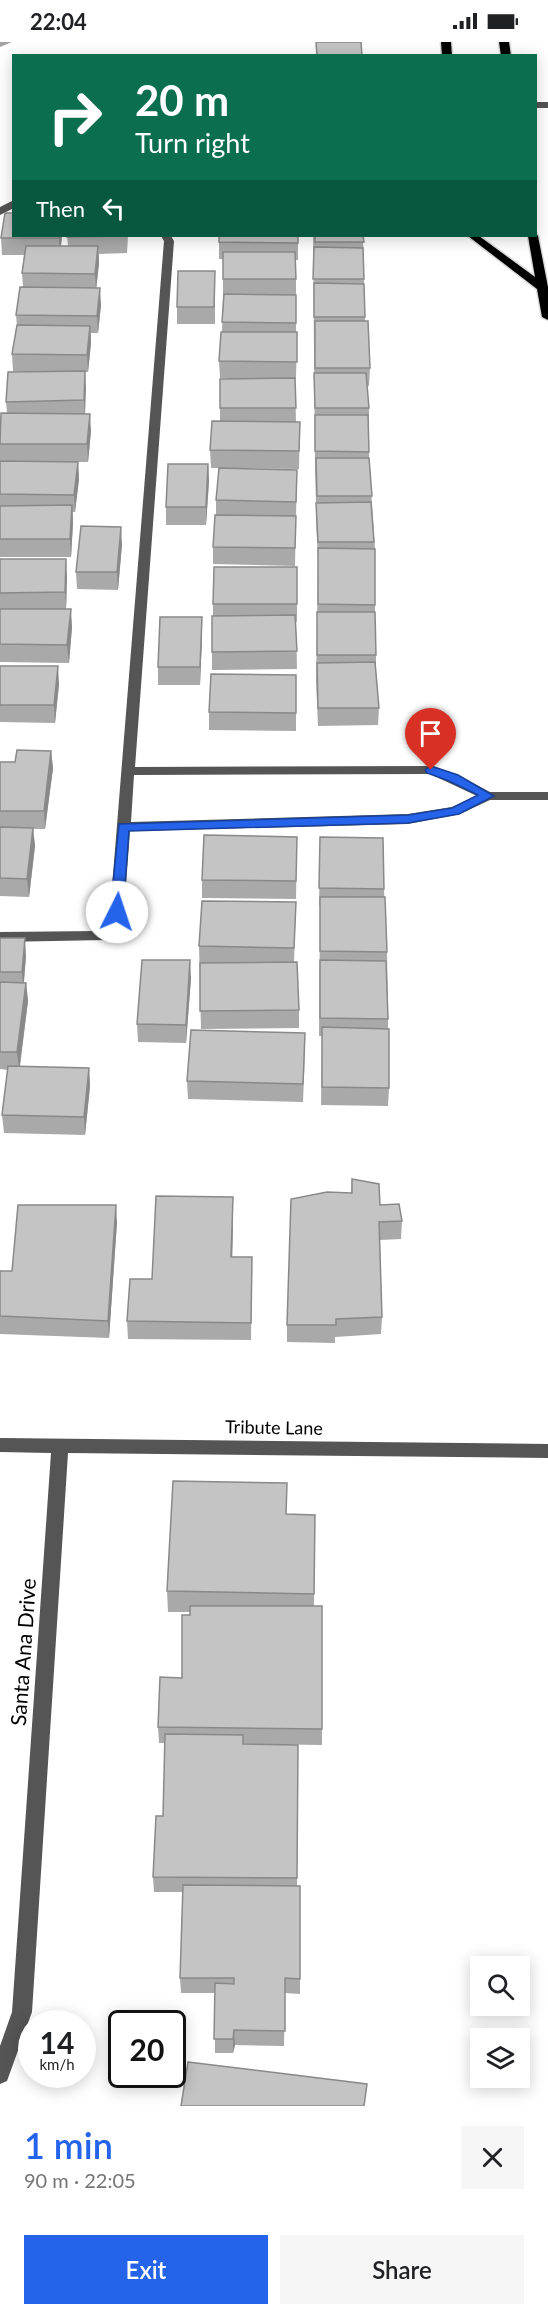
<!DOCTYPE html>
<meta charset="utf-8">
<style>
body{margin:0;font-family:Lato,sans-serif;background:#f6f6f6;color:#202124;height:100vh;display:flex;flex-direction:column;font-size:22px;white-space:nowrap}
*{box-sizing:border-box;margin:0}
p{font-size:20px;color:#757577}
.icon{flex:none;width:33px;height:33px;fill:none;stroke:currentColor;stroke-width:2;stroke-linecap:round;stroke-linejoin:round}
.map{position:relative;height:2064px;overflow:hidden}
.sheet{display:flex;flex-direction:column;background:#fff;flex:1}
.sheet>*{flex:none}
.guide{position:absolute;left:12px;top:12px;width:525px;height:183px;border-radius:0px;box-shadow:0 3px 15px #0003;background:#0b6e4f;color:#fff;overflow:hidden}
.buttons{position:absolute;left:470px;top:1914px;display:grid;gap:12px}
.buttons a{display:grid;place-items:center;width:60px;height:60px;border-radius:0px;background:#fff;box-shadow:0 3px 15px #0003;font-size:30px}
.speed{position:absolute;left:18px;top:1968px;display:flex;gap:12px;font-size:30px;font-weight:700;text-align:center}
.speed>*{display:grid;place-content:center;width:78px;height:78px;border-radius:50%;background:#fff;box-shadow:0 3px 15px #0003;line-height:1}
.speed small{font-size:15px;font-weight:400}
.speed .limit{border:3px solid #111;border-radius:9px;background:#fff;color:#111}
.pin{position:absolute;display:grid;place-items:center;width:51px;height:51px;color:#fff;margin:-62px -26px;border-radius:50% 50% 50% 0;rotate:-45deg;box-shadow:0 0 6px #0007}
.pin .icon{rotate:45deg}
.me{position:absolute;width:66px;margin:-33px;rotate:4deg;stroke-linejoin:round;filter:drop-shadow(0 0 4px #0008)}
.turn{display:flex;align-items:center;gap:21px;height:126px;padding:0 24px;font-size:27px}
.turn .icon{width:78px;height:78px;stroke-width:2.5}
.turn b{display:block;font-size:42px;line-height:51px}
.then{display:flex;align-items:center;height:57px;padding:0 24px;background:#0003;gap:12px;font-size:22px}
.round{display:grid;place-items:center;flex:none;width:63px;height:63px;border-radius:0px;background:#f6f6f6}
.overview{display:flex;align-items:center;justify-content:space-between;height:102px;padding:0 24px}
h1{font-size:36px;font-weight:600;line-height:45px;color:#2563eb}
.cta{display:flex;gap:12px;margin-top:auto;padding:12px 24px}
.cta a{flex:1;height:69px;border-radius:0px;background:#2563eb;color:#fff;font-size:24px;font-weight:600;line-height:69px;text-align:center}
.cta a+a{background:#f6f6f6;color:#202124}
.status{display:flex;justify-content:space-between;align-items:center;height:42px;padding:0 30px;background:#fff;direction:ltr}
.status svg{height:16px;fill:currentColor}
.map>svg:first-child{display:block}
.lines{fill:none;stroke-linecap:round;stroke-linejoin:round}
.stream{fill:#a3a3a3;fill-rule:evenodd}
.major-casing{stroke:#dbdbdb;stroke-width:3}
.minor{fill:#555;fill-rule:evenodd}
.major{fill:#000;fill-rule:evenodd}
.wall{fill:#a9a9a9}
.shaded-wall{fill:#898989}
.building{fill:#c4c4c4;stroke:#898989;stroke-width:1.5}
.route{fill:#2563eb;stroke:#184099;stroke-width:1.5}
.labels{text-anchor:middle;stroke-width:5;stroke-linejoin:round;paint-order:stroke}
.street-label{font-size:18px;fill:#000;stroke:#fff}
.near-street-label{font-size:21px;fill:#000;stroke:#fff}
</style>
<div class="status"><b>22:04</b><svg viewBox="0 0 49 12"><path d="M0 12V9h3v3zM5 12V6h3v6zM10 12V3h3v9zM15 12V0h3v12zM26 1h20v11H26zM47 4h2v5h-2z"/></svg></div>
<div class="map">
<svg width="548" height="2064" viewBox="0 0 548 2064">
<rect width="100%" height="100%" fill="#fff"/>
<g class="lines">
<path class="stream" d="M0,0H12L0,5Z"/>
<defs>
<g id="major">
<path d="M441,0H451L452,14H442Z"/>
<path d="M499,0H509L511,14H501Z"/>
<path d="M536,191L538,194L548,245V278L542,275L537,247L468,194H479L535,235L528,194H536Z"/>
</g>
</defs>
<use href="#major" class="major-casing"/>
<g class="minor">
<rect x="536" y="60" width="12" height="6"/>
<path d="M14,158V166L0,173V165Z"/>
<path d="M161,194H171L174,199L135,725L431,724L458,733L490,750H548V758H490L460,772L408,782L130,789L124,870L107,898L0,900V890L98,889L110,870L164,199ZM430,732L477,754L452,765L408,772L131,780L134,733Z"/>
<path d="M0,1396L548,1402V1416L68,1411L32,1970L7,2039L0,2042V2004L12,1970L51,1411L0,1410Z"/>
</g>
<use href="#major" class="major"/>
</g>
<g class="wall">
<path d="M14,194H62L61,204H68L67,194H128L127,211L99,212V221L96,246L101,263L98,291H91V301L88,330H85V372L91,389L88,420H78L79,437L75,470H73V481L71,515H0V375L7,371L6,360L46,329H13L12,312L17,284L16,273L23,245L22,231L24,213H2L1,196Z"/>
<path d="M298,194V218H296V290H297L296,337H295L296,380H300L299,427L211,426L210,408L220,379V337H254L220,336L219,319L222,290L223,254V217H219V200Z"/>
<path d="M313,194H363L365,279L370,326L369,344H367L369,366V416L375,507V570L376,613V628L379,666L378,683L318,684L316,639L318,518L316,479V461L315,427Z"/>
<path d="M215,229V282H177V265Z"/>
<path d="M208,422L209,439L206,483H166V465Z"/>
<path d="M297,428L295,524L213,522V505L216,473V458Z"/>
<path d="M122,502L118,548L77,547L76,530Z"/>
<path d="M0,517L67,534L66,567L72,585L69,621L0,620Z"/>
<path d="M297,525V580H296L297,627L212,628V574H213V562Z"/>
<path d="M202,593L200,643H158V625Z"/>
<path d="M0,624L59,642L55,681L0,680Z"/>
<path d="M296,633V689L209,688V670Z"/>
<path d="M51,709L53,726L45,787H33L35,804L29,855L0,854V720H15Z"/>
<path d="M297,795L296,857L202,856V838Z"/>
<path d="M320,795L384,847L387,910L389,1046L388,1064L321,1063L322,994H319L320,864H319Z"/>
<path d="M296,860L294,920L299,968V986L201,987L199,904Z"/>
<path d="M0,896L26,914L24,941H26L28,959L20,1025L89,1026L90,1044L85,1093L4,1091L2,1073L8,1028L0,1027Z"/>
<path d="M191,936L186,1001L138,1000L137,982Z"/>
<path d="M305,1009L303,1060L188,1057L187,1039Z"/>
<path d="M352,1137L380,1163L402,1179L401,1197L380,1198L382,1275L381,1292L335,1295V1301L287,1300V1283L351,1151Z"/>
<path d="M233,1173L232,1215H252L251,1298L128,1297L127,1279L152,1237Z"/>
<path d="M117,1180L109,1296L0,1292V1229H12Z"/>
<path d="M286,1472L315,1473L314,1564L322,1687V1703L249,1702L298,1703L297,1844H300V1952L285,1951L284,2004L235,2003L233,2011H215V1951H181L180,1936L183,1850H154L153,1835L163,1774L165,1701H159L158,1685L182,1636L190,1573V1570H168L167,1549Z"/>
</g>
<g class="shaded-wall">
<path d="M59,194H62L60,213L59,196Z"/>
<path d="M98,204L99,221L96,249L95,232Z"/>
<path d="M100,246L101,263L98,291L97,274Z"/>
<path d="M90,284L91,301L88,330L87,313Z"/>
<path d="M85,329L86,346L85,376L84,358Z"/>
<path d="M90,372L91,389L88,420L87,402Z"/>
<path d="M78,420L79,437L75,470L74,453Z"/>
<path d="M208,422L209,439L206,483V465Z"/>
<path d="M72,463L73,481L71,515L70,497Z"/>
<path d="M121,485L122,502L118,548L117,530Z"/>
<path d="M66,517L67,534L66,568L65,550Z"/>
<path d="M71,567L72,585L69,621L67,603Z"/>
<path d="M202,575V593L200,643V625Z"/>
<path d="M58,624L59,642L55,681L54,663Z"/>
<path d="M51,709L53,726L45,787L44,769Z"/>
<path d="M33,786L35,804L29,855L27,837Z"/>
<path d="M25,896L26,914L23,948L22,930Z"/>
<path d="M190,918L191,936L186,1001V983Z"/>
<path d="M26,941L28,959L19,1028L17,1010Z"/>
<path d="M89,1026L90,1044L85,1093L84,1075Z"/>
<path d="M233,1155V1173L232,1232L231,1215Z"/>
<path d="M116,1163L117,1180L109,1296L108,1279Z"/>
<path d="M234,1988L235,2003L233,2011V1997Z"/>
</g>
<g class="building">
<path d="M316,0H361L362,14H317Z"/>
<path d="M5,171H14V194H59V196H1Z"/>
<path d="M67,194H126L67,195Z"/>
<path d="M219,194H298V201L219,200Z"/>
<path d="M315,194H363L364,200H315Z"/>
<path d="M26,204H98L95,232L22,231Z"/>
<path d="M314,205L363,206L364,237H313Z"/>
<path d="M223,210H295L296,237H223Z"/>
<path d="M178,229H215L214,265H177Z"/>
<path d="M314,241L364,242L365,275H314Z"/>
<path d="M20,245L100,246L97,274L16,273Z"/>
<path d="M224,252L296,253V281L222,280Z"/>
<path d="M315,279H368L370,326H315Z"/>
<path d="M17,283L90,284L87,313L12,312Z"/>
<path d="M221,290H297V320L219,319Z"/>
<path d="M85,329L84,358L6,360L8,330Z"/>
<path d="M314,331H366L369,366H315Z"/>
<path d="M295,336L296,366H220V337Z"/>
<path d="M1,371L90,372L87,402H0Z"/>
<path d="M315,373H368L369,410L315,409Z"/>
<path d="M212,379L300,380L299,409L210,408Z"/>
<path d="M316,416H369L372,454H317Z"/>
<path d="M0,419L78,420L74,453L0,452Z"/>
<path d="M168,422H208L206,465H166Z"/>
<path d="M219,426L297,428L296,460L216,458Z"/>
<path d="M371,460L374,500H318L316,461Z"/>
<path d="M72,463L70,497H0V464Z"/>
<path d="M215,473L296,474L295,506L213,505Z"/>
<path d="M81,484L121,485L117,530H76Z"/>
<path d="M318,506L375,507V563L318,562Z"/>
<path d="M0,517H66L65,550L0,551Z"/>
<path d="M214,525H297V562H213Z"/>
<path d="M0,567H71L67,603L0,602Z"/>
<path d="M317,570H375L376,613H317Z"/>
<path d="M295,573L297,609L212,610V574Z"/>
<path d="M160,575H202L200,625H158Z"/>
<path d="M375,620L379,666H318L317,621Z"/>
<path d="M0,624H58L54,663H0Z"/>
<path d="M211,632L296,633V671L209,670Z"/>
<path d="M17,708L51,709L44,769H0V720H15Z"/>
<path d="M0,785L33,786L27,837L0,836Z"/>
<path d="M204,793L297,795L296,839L202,838Z"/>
<path d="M320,795L383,796L384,847L319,846Z"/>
<path d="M320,855H385L387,910L320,909Z"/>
<path d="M202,859L296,860L294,906L199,904Z"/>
<path d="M0,896H25L22,930H0Z"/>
<path d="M142,918H190L186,983L137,982Z"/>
<path d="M320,918L386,919L388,977L320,976Z"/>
<path d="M297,920L299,968L200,969V921Z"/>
<path d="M0,940L26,941L17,1010H0Z"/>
<path d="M322,985L389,987V1046L322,1045Z"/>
<path d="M191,988L305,991L303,1042L187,1039Z"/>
<path d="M8,1024L89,1026L84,1075L2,1073Z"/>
<path d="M352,1137L379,1142L380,1163L399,1162L402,1179L379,1180L382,1275L336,1277V1283H287L291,1157L327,1150L352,1151Z"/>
<path d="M156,1154L233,1155L231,1215H252L251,1281L127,1279L130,1237H152Z"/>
<path d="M18,1163H116L108,1279L0,1274V1229H12Z"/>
<path d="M173,1439L287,1441L286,1472L315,1473L314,1552L167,1549Z"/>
<path d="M190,1564H322V1687L158,1685L160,1635L182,1636V1573H190Z"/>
<path d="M165,1692L243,1693V1702L298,1703L297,1836L153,1835L156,1774H163Z"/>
<path d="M183,1843L300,1844V1937L285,1936V1989L234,1988L233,1997H214L215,1941L234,1942V1936H180Z"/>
<path d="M188,2020L367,2042L364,2064H181Z"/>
</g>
<path class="route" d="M431,724L458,733L494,754L459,772L408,781L129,789L123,870L117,874L110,870L119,782L408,773L452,766L478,753L449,739L427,731L425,728Z"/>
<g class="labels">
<g class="street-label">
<text transform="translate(274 1386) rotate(1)" y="6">Tribute Lane</text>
</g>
<g class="near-street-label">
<text transform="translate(24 1610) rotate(-86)" y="7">Santa Ana Drive</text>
</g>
</g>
</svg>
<div class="buttons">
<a><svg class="icon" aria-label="search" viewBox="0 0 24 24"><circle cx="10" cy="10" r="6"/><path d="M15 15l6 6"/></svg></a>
<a><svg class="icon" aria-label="layers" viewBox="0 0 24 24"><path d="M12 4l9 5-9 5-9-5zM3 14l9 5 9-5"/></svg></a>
</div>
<div class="speed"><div>14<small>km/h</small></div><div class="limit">20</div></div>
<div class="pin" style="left:431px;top:728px;background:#d93025"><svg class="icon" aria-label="arrive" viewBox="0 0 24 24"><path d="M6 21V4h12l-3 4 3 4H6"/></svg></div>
<svg class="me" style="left:117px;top:870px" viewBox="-20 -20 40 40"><circle r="19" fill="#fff"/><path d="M0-13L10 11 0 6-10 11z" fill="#2563eb"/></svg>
<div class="guide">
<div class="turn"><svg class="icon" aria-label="right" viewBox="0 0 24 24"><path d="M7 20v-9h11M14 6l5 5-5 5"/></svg><div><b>20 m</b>Turn right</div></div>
<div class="then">Then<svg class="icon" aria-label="left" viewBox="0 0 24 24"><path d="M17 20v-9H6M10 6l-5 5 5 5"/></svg></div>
</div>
</div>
<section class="sheet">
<div class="overview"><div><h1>1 min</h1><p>90 m · 22:05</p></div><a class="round"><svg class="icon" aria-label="close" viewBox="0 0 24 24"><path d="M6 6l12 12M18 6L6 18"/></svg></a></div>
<div class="cta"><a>Exit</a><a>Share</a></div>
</section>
